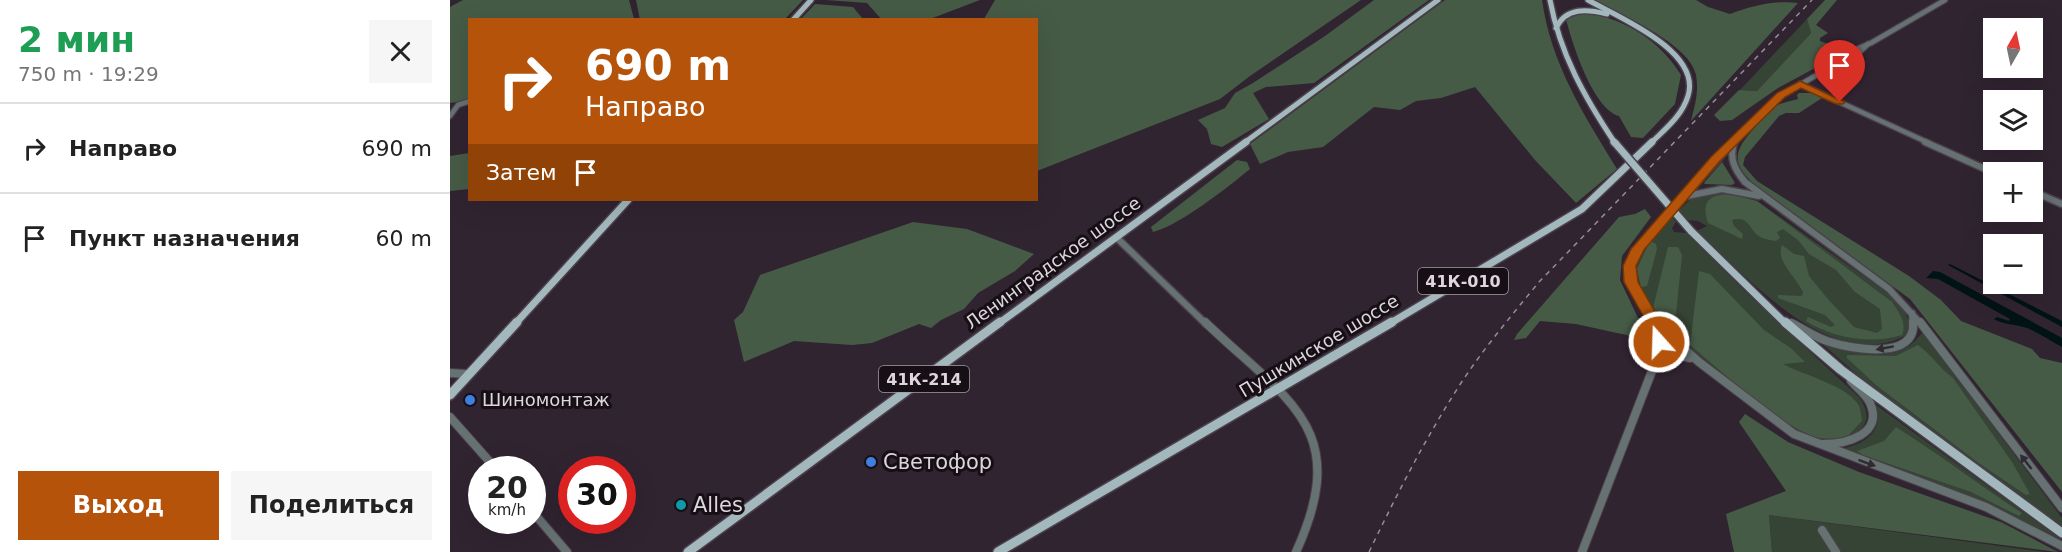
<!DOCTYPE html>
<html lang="ru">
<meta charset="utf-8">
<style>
body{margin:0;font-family:"DejaVu Sans",sans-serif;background:#f6f6f6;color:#222;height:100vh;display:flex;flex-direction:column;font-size:22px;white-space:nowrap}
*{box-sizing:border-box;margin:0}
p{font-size:20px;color:#767676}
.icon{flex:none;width:33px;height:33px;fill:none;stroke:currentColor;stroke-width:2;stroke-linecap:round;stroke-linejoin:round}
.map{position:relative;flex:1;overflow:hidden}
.side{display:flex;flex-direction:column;background:#fff;width:450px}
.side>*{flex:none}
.top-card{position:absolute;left:18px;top:18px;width:570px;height:183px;border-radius:0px;box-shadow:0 6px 24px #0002;background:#b45309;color:#fff;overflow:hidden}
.needle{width:39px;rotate:9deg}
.tools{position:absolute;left:1533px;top:18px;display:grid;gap:12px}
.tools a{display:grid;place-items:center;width:60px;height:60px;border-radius:0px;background:#fff;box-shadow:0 6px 24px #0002;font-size:30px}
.speed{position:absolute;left:18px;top:456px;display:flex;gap:12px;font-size:30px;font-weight:700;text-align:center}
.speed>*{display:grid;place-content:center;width:78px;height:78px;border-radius:50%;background:#fff;box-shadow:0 6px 24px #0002;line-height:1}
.speed small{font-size:15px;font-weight:400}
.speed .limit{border:9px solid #d22;background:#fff;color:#111}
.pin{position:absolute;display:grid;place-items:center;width:51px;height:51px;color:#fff;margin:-62px -26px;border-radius:50% 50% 50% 0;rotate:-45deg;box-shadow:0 0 6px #0007}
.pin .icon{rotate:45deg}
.me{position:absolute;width:66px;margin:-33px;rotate:340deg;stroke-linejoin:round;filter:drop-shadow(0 0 4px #0008)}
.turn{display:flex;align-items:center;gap:21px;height:126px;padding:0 18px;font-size:27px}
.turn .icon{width:78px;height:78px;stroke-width:2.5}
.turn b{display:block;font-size:42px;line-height:51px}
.then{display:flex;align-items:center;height:57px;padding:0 18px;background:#0003;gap:12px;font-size:22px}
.round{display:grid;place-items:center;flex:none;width:63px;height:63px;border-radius:0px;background:#f6f6f6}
.overview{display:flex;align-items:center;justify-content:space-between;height:102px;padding:0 18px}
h1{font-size:36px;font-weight:600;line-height:45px;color:#1e9e55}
.primary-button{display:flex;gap:12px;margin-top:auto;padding:12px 18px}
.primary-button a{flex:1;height:69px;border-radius:0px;background:#b45309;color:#fff;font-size:24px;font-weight:600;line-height:69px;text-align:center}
.primary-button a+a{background:#f6f6f6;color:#222}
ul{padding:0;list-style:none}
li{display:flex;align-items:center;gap:18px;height:90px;padding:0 18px;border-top:2px solid #e0e0e0}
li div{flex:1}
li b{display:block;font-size:22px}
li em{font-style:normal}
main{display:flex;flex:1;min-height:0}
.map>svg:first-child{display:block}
.green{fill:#354435}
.forest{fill:#465b45}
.water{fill:#001316}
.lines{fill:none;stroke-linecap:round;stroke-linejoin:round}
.minor-far2-casing{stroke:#4d404d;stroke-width:7}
.minor-far1-casing{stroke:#4d404d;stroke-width:9}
.minor-casing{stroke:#4d404d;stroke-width:10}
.major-far2-casing{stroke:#4d404d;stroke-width:8}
.major-far1-casing{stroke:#4d404d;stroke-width:10}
.major-casing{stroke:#4d404d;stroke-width:12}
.minor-far2{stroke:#667172;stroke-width:4.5}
.minor-far1{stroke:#667172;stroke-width:6}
.minor{stroke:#667172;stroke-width:8}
.major-far2{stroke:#a2b8bc;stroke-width:5}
.major-far1{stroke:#a2b8bc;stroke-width:7}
.major{stroke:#a2b8bc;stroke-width:9}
.rail{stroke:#978d97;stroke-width:1.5;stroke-dasharray:5 5;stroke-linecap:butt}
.major-bridge-casing{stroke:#4d404d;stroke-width:10;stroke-linecap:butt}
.major-bridge{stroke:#a2b8bc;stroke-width:7}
.oneway{fill:#2e2c31}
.route{fill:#b45309;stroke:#753606;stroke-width:1.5}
.shop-dot{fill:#3f7fe0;stroke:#160f15;stroke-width:2}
.culture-dot{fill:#0f9aa8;stroke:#160f15;stroke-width:2}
.labels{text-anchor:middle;stroke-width:6;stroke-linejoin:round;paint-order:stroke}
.shield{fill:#160f15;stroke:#a29aa1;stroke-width:1.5}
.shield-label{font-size:16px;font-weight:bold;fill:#ded5dd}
.street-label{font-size:18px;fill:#ded5dd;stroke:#160f15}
.poi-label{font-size:18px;fill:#ded5dd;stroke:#160f15;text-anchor:start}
.near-poi-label{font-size:21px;fill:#ded5dd;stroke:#160f15;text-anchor:start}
</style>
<main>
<section class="side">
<div class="overview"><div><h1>2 мин</h1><p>750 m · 19:29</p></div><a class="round"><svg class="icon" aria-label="close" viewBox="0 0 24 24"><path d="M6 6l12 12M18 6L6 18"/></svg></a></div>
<ul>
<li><svg class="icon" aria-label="right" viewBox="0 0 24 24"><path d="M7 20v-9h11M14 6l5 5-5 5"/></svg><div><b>Направо</b></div><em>690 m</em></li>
<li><svg class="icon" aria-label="arrive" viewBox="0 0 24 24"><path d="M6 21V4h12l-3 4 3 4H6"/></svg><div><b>Пункт назначения</b></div><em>60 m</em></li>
</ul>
<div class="primary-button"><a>Выход</a><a>Поделиться</a></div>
</section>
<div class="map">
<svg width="1612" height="552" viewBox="0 0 1612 552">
<rect width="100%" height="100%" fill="#312431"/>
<g class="green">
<path d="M1357,19L1361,33L1307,91L1290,90Z"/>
<path d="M1259,193L1280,194L1307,201L1432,289C1446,301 1465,315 1457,335C1381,376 1297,276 1247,231L1257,226L1248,221L1238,220L1229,210L1244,196Z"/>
<path d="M1221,216L1226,222L1222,228L1224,232L1236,233L1300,296L1410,398C1412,402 1415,406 1416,411C1422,437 1378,445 1361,437C1323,422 1292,390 1261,365C1242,350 1220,336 1205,317C1196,306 1183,289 1183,273C1183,255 1210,230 1221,216Z"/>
<path d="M1473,332L1612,518V526L1538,474L1411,378L1370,342C1397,350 1433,363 1459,346C1464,343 1469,336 1473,332Z"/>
<path d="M1426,405L1612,540V542C1542,503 1466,477 1391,449C1416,443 1433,433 1426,405Z"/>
<path d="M1319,515L1595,552H1322Z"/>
</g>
<g class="forest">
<path d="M13,0H179L184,19L20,20L19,100L0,103V7Z"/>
<path d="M186,0H353L335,19L190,20Z"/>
<path d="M376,0H530L480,19L432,20L417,3Z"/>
<path d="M545,0H911L800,76L770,99L587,171L586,20L534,19Z"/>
<path d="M924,0H979L864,83L816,87L803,93L819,119L772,147L761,144L757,129L748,120L775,108L785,93L803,83L875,36Z"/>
<path d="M995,0H1092C1101,64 1134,115 1167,169L1126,203L1085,160L1025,87L991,98L966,101L950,110L924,107L873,147L838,152L810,164L800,144Z"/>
<path d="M1144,0H1246L1258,7L1280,14C1302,6 1325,0 1348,3L1241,121C1245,105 1249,92 1246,75C1240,44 1170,14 1144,0Z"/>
<path d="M1375,0H1387L1366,25L1378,33L1370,38V41C1379,45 1387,44 1397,49L1379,54L1365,68L1328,88L1282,120L1270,121L1264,115L1289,90L1307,91L1361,33L1357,19Z"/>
<path d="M365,4L403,7L413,19H351Z"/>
<path d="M1138,13C1177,20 1210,41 1231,75L1225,104L1193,138L1181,137L1169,116C1143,109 1122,43 1116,19L1125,14Z"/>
<path d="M1349,93H1362L1372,98L1349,113H1336L1329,116L1295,157L1293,165L1307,181L1459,276L1491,300L1511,321L1582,349L1590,358L1612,363V492L1460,299L1309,189C1281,163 1281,154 1306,126C1326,105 1320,106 1348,99L1347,95Z"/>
<path d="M19,153V189L0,191V156Z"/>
<path d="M787,160L797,162L800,169C778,187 730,225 703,232L701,227Z"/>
<path d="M1272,162L1285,183L1282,185L1255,184L1254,183Z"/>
<path d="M1280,194L1307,201L1442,302C1449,313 1457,322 1452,335C1421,345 1383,338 1356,321L1358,317L1381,327L1385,325L1375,315L1328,298V295L1352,296L1353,292C1347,278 1325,261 1332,245L1344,254L1354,256L1359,276L1377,298L1404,327L1427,333L1432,329L1430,309L1405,292L1386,270L1359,254L1348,240L1333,229L1327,232L1330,238L1326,241C1320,240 1311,239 1306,234C1298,225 1297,216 1282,220L1284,226L1293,234L1292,239L1258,223C1251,201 1259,195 1280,194Z"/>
<path d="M1195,209L1201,217L1172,256L1170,280L1198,339L1197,349L1189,348L1177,335L1167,333L1126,324L1090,321L1076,338L1064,340L1067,334L1169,217L1185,214Z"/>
<path d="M463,222L517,229L584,254L565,271L528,293L514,309L491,320L481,328L469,324L422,343L402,345L344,341L294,362L284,320L293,312L310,275Z"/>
<path d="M1200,241L1206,244L1207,249L1197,286L1191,287L1187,269Z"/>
<path d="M1218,247H1228L1232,255L1225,324L1220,329L1203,308Z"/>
<path d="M1249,271L1260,274L1314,330L1342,349L1355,362L1333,364C1353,375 1399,386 1409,406C1411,410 1411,416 1412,421L1397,437C1388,439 1379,439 1369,438C1336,431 1268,368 1240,345Z"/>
<path d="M1468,345C1482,355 1489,368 1503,378L1562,462L1580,494L1576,495L1530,464L1426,385L1397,358V355L1446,356Z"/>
<path d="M1295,414L1338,442L1409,472L1551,522L1608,552L1319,515L1322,552H1284L1276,514L1336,491L1289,422Z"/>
<path d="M1446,427C1489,454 1529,485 1572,513L1569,516L1521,492L1413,455L1407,451L1434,441Z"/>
</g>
<g class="water">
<path d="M1500,264L1612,321V327L1498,265Z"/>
<path d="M1483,271L1490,272L1612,338V347C1601,341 1589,333 1577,328C1565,324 1555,325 1544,319L1547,317L1559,321L1560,319L1488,279L1476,278Z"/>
</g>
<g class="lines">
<defs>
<g id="minor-far2">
<path d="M1370,72L1383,59L1421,43L1495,0"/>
<path d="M1350,84L1479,143"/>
<path d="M0,116L8,105L20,101"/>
<path d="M1282,143L1324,100L1365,76L1397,64L1418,44"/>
</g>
<g id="minor-far1">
<path d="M1475,142L1544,173"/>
<path d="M1284,143C1279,159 1285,170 1295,182L1439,289L1471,324"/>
<path d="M1582,191L1612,204"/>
<path d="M1237,196L1272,189L1309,196"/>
<path d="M667,238L756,324"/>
<path d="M1462,313L1463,324"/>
<path d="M1205,324C1188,295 1172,282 1188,249L1283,142"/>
</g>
<g id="minor">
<path d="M755,322C837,401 903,427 846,552"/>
<path d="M1204,322L1249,362L1344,434L1536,507L1612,546"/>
<path d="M1470,322L1612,508"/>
<path d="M1341,323C1354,329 1366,338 1380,342C1401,349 1467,361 1463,322"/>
<path d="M1207,358L1222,354L1240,358"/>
<path d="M0,373L17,374"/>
<path d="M0,417L47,470"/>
<path d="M1373,444C1397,444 1434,434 1420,403C1416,394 1407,388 1401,381"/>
<path d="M82,511L117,552"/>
<path d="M1372,530L1386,552"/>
<path d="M1132,552L1207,358L1209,342L1205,325"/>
</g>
<g id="major-far2">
<path d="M1100,0C1110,54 1135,98 1165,143"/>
<path d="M1138,0C1168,17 1252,51 1238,96C1232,116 1215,129 1201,143"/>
<path d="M343,20L361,0"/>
<path d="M1106,28C1116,7 1137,9 1157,14"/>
<path d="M794,143L988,0"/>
</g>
<g id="major-far1">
<path d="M1164,142L1166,144"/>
<path d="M1241,231L1336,324"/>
<path d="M65,324L178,200"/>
<path d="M548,324L796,142"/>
<path d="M939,324L1132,209L1202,142"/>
</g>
<g id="major">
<path d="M1335,322L1391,370L1612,533"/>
<path d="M0,395L67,322"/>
<path d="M238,552L550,322"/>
<path d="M548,552L942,322"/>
</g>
</defs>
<use href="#minor-far2" class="minor-far2-casing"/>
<use href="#minor-far1" class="minor-far1-casing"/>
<use href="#minor" class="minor-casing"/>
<use href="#major-far2" class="major-far2-casing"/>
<use href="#major-far1" class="major-far1-casing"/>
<use href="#major" class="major-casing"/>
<use href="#minor-far2" class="minor-far2"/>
<use href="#minor-far1" class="minor-far1"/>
<use href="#minor" class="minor"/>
<use href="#major-far2" class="major-far2"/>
<use href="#major-far1" class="major-far1"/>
<use href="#major" class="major"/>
<path class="rail" d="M919,552C947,494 976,437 1011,383C1034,348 1062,315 1089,282L1362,0"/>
<defs>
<path id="major-bridge" d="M1166,144L1241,231"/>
</defs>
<use href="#major-bridge" class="major-bridge-casing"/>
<use href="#major-bridge" class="major-bridge"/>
</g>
<defs><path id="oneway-solid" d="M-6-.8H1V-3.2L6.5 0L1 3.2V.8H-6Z" transform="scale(1.5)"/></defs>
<g class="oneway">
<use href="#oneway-solid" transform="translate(1435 348) rotate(170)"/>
<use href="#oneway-solid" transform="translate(1576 462) rotate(-128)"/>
<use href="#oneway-solid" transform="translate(1417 463) rotate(20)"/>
</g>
<path class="route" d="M1350,81L1395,102L1393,104H1386L1351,88L1335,97L1269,162L1194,250L1186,266L1188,282L1212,324L1216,342L1214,346H1204L1198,324L1174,282L1173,266L1181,249L1261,157L1327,93Z"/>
<g class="shop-dot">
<circle cx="20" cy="400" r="6"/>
<circle cx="421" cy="462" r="6"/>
</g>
<circle class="culture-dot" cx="231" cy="505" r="6"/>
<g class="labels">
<g class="shield">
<rect x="968" y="268" width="90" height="26" rx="4.5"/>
<rect x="429" y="366" width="90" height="26" rx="4.5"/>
</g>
<g class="shield-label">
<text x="1013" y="287">41К-010</text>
<text x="474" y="385">41К-214</text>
</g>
<g class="street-label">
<text transform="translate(603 263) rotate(-36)" y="6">Ленинградское шоссе</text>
<text transform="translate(869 346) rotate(-31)" y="6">Пушкинское шоссе</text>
</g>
<g class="poi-label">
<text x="32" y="406">Шиномонтаж</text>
</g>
<g class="near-poi-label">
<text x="433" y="469">Светофор</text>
<text x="243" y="512">Alles</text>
</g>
</g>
</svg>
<div class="tools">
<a><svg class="needle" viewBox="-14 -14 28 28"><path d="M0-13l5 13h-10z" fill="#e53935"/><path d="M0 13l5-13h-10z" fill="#767676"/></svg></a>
<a><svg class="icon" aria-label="layers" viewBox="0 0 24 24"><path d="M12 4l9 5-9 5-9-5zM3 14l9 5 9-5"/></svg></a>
<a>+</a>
<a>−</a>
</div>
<div class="speed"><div>20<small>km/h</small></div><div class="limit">30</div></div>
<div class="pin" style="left:1390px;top:102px;background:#d93025"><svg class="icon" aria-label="arrive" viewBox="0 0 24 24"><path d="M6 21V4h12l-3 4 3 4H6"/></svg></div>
<svg class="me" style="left:1209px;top:342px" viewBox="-20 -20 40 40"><circle r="17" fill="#b45309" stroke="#fff" stroke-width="3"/><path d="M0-11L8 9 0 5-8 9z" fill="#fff"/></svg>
<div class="top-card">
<div class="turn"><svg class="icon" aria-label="right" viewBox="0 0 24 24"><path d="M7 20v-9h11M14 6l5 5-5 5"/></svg><div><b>690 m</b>Направо</div></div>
<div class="then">Затем<svg class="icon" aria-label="arrive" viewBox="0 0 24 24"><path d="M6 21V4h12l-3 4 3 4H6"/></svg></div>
</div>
</div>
</main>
